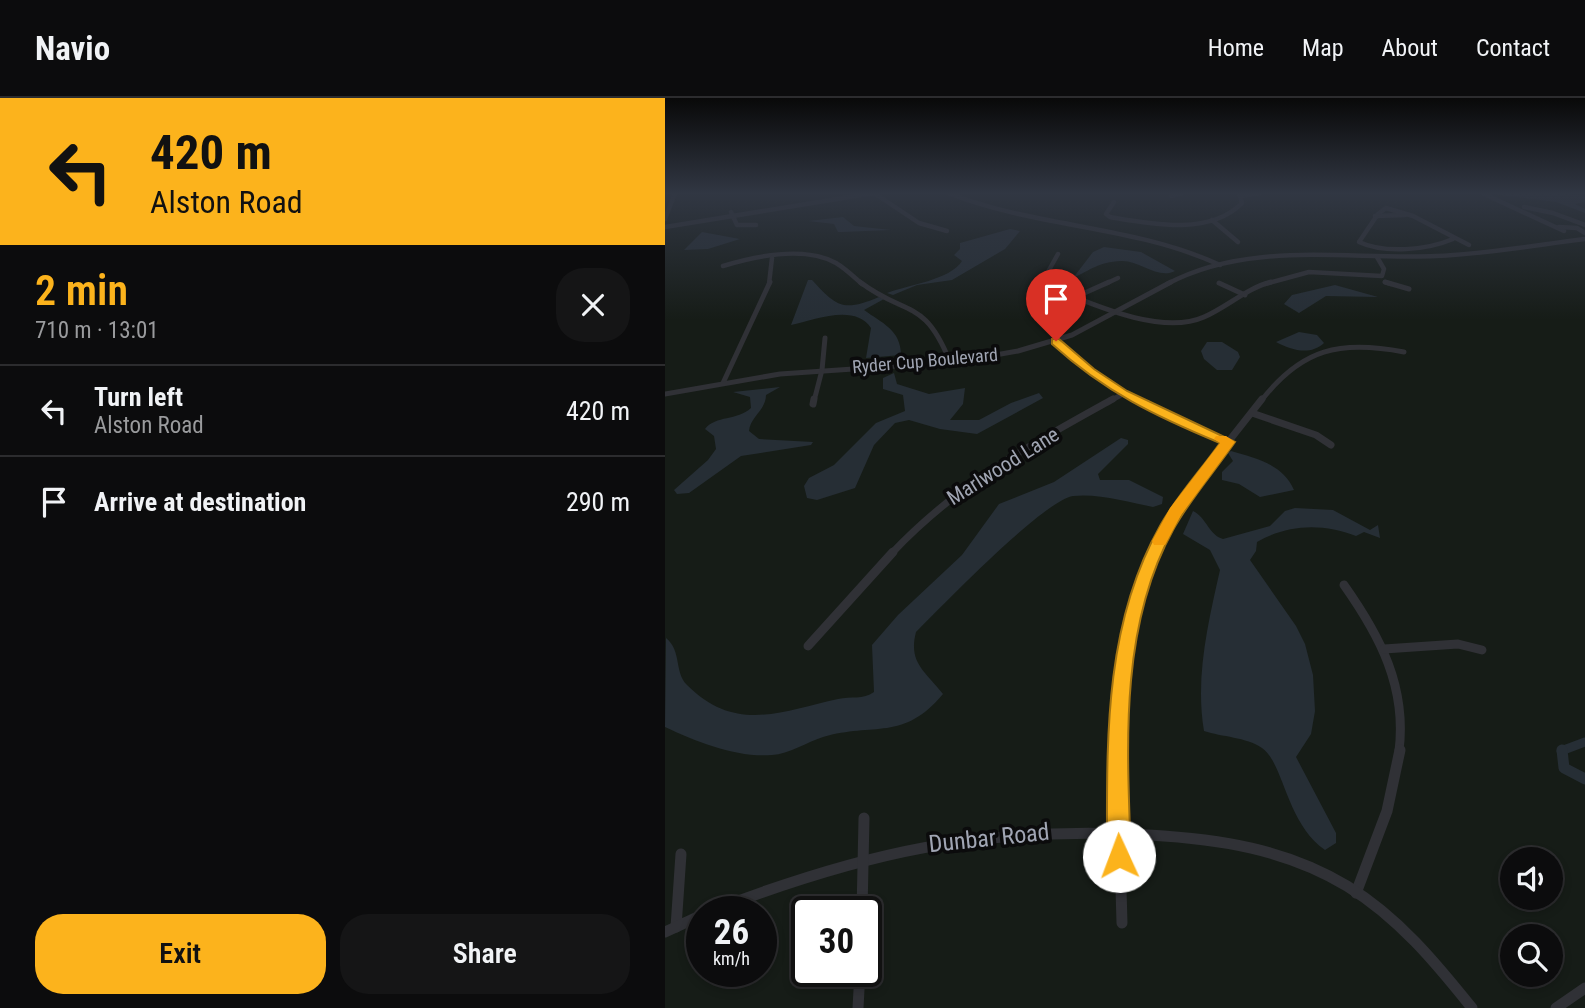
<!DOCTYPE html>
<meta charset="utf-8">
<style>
body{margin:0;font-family:"Roboto Condensed",sans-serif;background:#151516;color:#f1f3f6;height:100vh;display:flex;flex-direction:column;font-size:26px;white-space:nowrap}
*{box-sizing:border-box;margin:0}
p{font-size:23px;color:#9a9b9d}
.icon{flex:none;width:38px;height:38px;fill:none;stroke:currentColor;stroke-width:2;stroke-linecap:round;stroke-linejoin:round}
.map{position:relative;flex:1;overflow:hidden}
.details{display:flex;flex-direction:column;background:#0c0c0d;width:665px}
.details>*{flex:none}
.banner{background:#fcb31c;color:#111;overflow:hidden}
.fabs{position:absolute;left:835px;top:749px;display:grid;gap:14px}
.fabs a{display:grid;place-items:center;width:63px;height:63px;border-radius:50%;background:#0c0c0d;box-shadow:0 4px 10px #0003,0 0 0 2px #2c2c2e;font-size:35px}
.speed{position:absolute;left:21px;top:798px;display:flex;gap:14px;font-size:35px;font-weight:700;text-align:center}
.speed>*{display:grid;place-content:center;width:91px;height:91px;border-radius:50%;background:#0c0c0d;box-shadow:0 4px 10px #0003,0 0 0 2px #2c2c2e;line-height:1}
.speed small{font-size:18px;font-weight:400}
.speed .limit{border:4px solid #111;border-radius:10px;background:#fff;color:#111}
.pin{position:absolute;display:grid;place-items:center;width:60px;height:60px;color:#fff;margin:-72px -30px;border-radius:50% 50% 50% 0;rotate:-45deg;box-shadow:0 0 7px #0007}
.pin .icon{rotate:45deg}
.me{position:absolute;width:77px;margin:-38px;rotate:358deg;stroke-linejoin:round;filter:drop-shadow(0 0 5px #0008)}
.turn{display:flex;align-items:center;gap:24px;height:147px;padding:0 35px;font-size:32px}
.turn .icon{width:91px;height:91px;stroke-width:2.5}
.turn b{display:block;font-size:49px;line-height:60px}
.round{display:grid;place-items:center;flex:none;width:74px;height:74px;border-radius:28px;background:#151516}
.headline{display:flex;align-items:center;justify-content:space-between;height:119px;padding:0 35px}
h1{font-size:42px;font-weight:600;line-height:52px;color:#fcb31c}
.button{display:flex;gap:14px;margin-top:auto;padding:14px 35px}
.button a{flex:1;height:80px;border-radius:28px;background:#fcb31c;color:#111;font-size:28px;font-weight:600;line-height:80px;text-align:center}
.button a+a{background:#151516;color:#f1f3f6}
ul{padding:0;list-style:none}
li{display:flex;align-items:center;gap:21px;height:91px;padding:0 35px;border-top:2px solid #2c2c2e}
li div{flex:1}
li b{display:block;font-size:26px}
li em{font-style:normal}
header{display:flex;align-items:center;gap:42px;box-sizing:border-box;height:98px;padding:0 35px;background:#0c0c0d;border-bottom:2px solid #2c2c2e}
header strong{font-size:33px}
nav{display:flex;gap:38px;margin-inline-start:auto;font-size:24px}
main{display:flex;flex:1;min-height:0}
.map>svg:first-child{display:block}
.green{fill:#161c17;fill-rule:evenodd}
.water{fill:#262e35}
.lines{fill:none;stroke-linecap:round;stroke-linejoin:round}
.canal-far1{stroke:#262e35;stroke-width:9}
.canal{stroke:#262e35;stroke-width:11}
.street-far4{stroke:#303136;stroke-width:4.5}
.street-far3{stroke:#303136;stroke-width:5}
.street-far2{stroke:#303136;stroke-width:7}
.street-far1{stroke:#303136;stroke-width:9}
.street{stroke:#303136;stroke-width:11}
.route{fill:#fcb31c;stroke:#a47412;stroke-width:2}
.slow{fill:#f59e0b}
.labels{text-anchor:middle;stroke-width:7;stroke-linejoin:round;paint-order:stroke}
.far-street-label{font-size:18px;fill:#a0a5b3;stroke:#0b0b0c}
.street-label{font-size:21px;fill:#a0a5b3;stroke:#0b0b0c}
.near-street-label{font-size:24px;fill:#a0a5b3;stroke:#0b0b0c}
</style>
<header>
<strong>Navio</strong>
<nav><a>Home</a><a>Map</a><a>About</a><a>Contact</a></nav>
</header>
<main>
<section class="details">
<div class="banner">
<div class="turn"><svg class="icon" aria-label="left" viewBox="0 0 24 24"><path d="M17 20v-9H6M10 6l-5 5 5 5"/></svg><div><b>420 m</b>Alston Road</div></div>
</div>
<div class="headline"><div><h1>2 min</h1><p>710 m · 13:01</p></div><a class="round"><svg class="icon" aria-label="close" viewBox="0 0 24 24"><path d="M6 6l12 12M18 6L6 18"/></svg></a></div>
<ul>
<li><svg class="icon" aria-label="left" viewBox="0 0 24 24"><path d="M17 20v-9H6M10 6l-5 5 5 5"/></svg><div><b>Turn left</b><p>Alston Road</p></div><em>420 m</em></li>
<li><svg class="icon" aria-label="arrive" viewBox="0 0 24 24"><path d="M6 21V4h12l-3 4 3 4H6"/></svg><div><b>Arrive at destination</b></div><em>290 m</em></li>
</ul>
<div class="button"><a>Exit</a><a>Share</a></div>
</section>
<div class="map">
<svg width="920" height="910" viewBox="0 0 920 910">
<rect width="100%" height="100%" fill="#101011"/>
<path class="green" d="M0,95H920V910H0ZM847,761H886V800H847ZM37,814H96V873H37ZM142,814H201V873H142ZM847,838H886V877H847Z"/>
<g class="water">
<path d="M821,95H896L920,98V104L910,106L920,111V115L891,104Z"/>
<path d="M178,119L189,128L226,132L177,134H173L169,126L143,123Z"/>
<path d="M345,131L355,133L340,151L287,182L252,187L228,197L222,195C243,187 285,182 297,163L289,157L295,151V145Z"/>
<path d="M37,134L75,141L43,151L19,152Z"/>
<path d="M439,149L476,154L510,173C493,182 475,162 456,163C433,164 426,172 408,180L428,154Z"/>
<path d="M143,182H147C172,209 178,214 214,199L219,201L199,212C217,225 236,232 236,257L201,260L206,230C190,205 149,222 126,227Z"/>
<path d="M670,187L713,199L661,198L634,215L619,206L627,197Z"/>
<path d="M634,234L652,237L659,245C645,258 626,252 611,244Z"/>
<path d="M542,244H557L573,254L575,259L567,272H552L539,261L536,253Z"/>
<path d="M229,275L232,286L264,296L300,290L298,306L285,322H314L346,305L374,295L378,300L312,336L275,331L244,322L230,325L209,347L190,390L152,402L142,400L139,388L144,380L169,367L211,325L240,313L238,297L218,291V280Z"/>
<path d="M115,289L101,297C101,312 85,319 84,333L94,341L148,344L146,347L76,358L24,395L12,396L9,392L43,362L51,351L49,338L40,331C51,317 72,323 86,310L85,299L68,294Z"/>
<path d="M456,340L463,342V346L433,376L435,382H464L498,399L497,406L488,409C464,404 432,395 408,398C378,403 278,507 251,534C243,565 260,573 278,596C238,644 209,624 158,639C142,644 124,656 107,657C72,660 32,644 0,629L1,540C17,553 9,574 22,587C71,636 117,613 173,601C186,598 198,602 209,594L207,547L233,517L297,457L334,406L389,384Z"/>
<path d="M566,353C590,360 618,366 629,392L595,399L574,386L557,382V374L568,363L563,355Z"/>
<path d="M630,410L668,412L705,432L713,427L715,440L699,434L691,438C658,425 623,426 592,444L591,453L585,462L631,528L640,546L648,577L650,613L646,636L631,659L671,735V745L660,752C621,725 619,665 597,650C581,639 557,639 539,633C530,580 543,525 555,472L545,452L518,436L528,413C541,419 544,437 558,441L605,428L620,413Z"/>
</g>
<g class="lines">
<path class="canal-far1" d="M896,653L920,644"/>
<path class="canal" d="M897,652L899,670L920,681"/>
<g class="street-far4">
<path d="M209,95L254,125L282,133"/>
<path d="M283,95C372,130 468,127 555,167"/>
<path d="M819,96L899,133"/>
<path d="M506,98L517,95"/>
<path d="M577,98L595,95"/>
<path d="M449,104L441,116L445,119C486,126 545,138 577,105L574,95"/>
<path d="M859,109L888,115L920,127"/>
<path d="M66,114L72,127H91"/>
<path d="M710,118L740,117"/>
<path d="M0,121L10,95"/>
<path d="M547,122L573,144"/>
<path d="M0,129L209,95"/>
<path d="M894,129L912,130L920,135"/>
<path d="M788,141C762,152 720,156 694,144L713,116L721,110L748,118L804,147"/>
<path d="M58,168C91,158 140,148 171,165C181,171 189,179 197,186"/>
<path d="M720,184L726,186"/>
<path d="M104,186L107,160"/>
<path d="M383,186L379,181L393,156"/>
<path d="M440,186L453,180"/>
<path d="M502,186C584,142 683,162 771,158C821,156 871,147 920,141"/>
<path d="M600,186L644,174L717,178L719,171L712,159"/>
</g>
<g class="street-far3">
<path d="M195,184C241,219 259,199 285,264"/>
<path d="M382,184L387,190C427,206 496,238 539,219C562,209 582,190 606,184"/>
<path d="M720,184L744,191"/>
<path d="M554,185L580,197"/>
<path d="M395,206L444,184"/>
<path d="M391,243L430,276L474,303"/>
<path d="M58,285L105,184"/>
<path d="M0,296L115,276L291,264L353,253L407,237L506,184"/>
<path d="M149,303L157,272L160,240"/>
<path d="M445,303L458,296"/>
<path d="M596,303C637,250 675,242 739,254"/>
</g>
<g class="street-far2">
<path d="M471,301L563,344"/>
<path d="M148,306L149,301"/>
<path d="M587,315L651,337L666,347"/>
<path d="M227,455C293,385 365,347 448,301"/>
<path d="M490,455L519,400L597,301"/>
</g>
<g class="street-far1">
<path d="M679,487C715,538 742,589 734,653"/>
<path d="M143,548L228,454"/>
<path d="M719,551L793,546L817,552"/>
<path d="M452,653C453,585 462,517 490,454"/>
</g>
<g class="street">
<path d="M452,652L457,825"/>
<path d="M691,795L722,713L735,652"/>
<path d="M44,814C199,754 317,728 484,737C554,741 621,751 682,788C733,819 771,865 807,910"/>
<path d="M197,814L199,720"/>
<path d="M11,829L16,756"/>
<path d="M0,834L37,817"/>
<path d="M193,910L195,873"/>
<path d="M891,910L920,890"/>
</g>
</g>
<linearGradient id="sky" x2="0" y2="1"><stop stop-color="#090909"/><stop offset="0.43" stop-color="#313743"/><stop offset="1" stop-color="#313743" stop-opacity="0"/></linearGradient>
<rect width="920" height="222" fill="url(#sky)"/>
<path class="route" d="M387,241H394L429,271L462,293L570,344C550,373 525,401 508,432C454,530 462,650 466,758L462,766L454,769L446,766L442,758C442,646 438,529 495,428C511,399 536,372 555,345C490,318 440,294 387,246Z"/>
<path class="slow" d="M551,338H561L570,344L516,417L500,447H489L487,443L505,410L555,345L549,341Z"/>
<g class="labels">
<g class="far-street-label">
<text transform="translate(260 263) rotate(-5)" y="6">Ryder Cup Boulevard</text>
</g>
<g class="street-label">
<text transform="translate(338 368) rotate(-32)" y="7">Marlwood Lane</text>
</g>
<g class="near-street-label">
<text transform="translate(324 740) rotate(-6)" y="8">Dunbar Road</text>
</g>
</g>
</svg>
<div class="fabs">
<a><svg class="icon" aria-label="sound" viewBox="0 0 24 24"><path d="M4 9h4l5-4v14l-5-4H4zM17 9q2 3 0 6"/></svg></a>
<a><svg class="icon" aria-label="search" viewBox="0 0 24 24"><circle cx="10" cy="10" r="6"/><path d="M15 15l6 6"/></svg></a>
</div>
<div class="speed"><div>26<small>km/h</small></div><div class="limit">30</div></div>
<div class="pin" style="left:391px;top:243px;background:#d93025"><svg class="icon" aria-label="arrive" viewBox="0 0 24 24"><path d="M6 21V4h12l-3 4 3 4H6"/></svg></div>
<svg class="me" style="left:454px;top:758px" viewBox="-20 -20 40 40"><circle r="19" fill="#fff"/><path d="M0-13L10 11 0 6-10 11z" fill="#fcb31c"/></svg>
</div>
</main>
